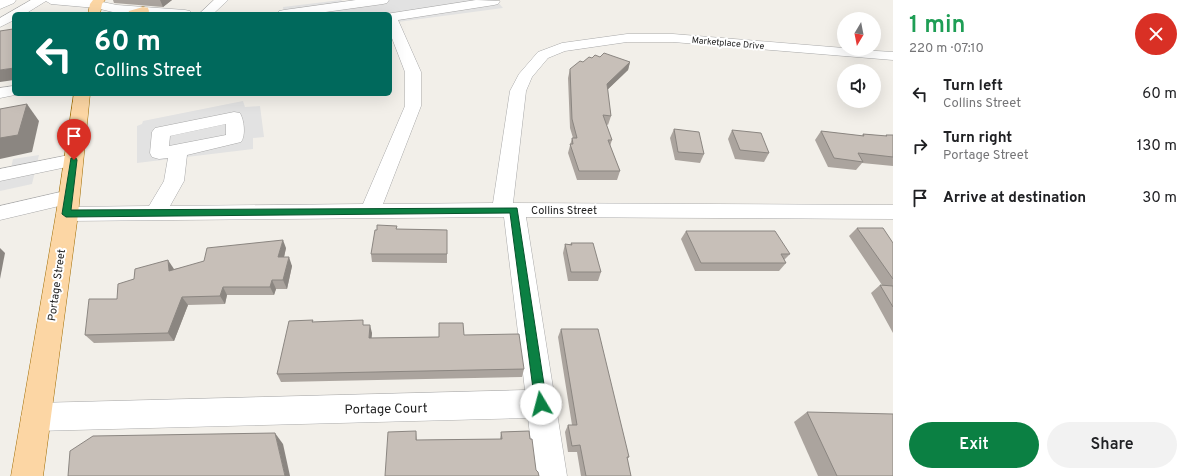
<!DOCTYPE html>
<meta charset="utf-8">
<style>
body{margin:0;font-family:Overpass,sans-serif;background:#f2f2f2;color:#202124;height:100vh;display:flex;flex-direction:column;font-size:15px;white-space:nowrap}
*{box-sizing:border-box;margin:0}
p{font-size:13px;color:#757577}
.icon{flex:none;width:22px;height:22px;fill:none;stroke:currentColor;stroke-width:2;stroke-linecap:round;stroke-linejoin:round}
.map{position:relative;flex:1;overflow:hidden}
.drawer{display:flex;flex-direction:column;background:#fff;width:300px}
.drawer>*{flex:none}
.banner{position:absolute;left:12px;top:12px;width:380px;height:84px;border-radius:6px;box-shadow:0 4px 16px #0002;background:#00695c;color:#fff;overflow:hidden}
.needle{width:26px;rotate:190deg}
.controls{position:absolute;left:837px;top:12px;display:grid;gap:8px}
.controls a{display:grid;place-items:center;width:44px;height:44px;border-radius:50%;background:#fff;box-shadow:0 4px 16px #0002;font-size:20px}
.pin{position:absolute;display:grid;place-items:center;width:34px;height:34px;color:#fff;margin:-41px -17px;border-radius:50% 50% 50% 0;rotate:-45deg;box-shadow:0 0 4px #0007}
.pin .icon{rotate:45deg}
.me{position:absolute;width:44px;margin:-22px;rotate:352deg;stroke-linejoin:round;filter:drop-shadow(0 0 3px #0008)}
.turn{display:flex;align-items:center;gap:14px;height:84px;padding:0 16px;font-size:18px}
.turn .icon{width:52px;height:52px;stroke-width:2.5}
.turn b{display:block;font-size:28px;line-height:34px}
.round{display:grid;place-items:center;flex:none;width:42px;height:42px;border-radius:21px;background:#f2f2f2}
.head{display:flex;align-items:center;justify-content:space-between;height:68px;padding:0 16px}
h1{font-size:24px;font-weight:600;line-height:30px;color:#1e9e55}
.primary-button{display:flex;gap:8px;margin-top:auto;padding:8px 16px}
.primary-button a{flex:1;height:46px;border-radius:24px;background:#0b8043;color:#fff;font-size:16px;font-weight:600;line-height:46px;text-align:center}
.primary-button a+a{background:#f2f2f2;color:#202124}
ul{padding:0;list-style:none}
li{display:flex;align-items:center;gap:12px;height:52px;padding:0 16px}
li div{flex:1}
li b{display:block;font-size:15px}
li em{font-style:normal}
main{display:flex;flex:1;min-height:0}
.map>svg:first-child{display:block}
.parking{fill:#e2e2e2}
.lines{fill:none;stroke-linecap:round;stroke-linejoin:round}
.minor-casing{stroke:#a9a9a9;stroke-width:1}
.major-casing{stroke:#a06b00;stroke-width:1}
.minor{fill:#fff;fill-rule:evenodd}
.major{fill:#fcd6a4;fill-rule:evenodd}
.wall{fill:#aba49e}
.shaded-wall{fill:#8b8681}
.building{fill:#c7bfb8;stroke:#8b8681}
.route{fill:#0b8043;stroke:#07532c}
.labels{text-anchor:middle;stroke-width:4;stroke-linejoin:round;paint-order:stroke}
.far-street-label{font-size:9px;fill:#222;stroke:#fff}
.street-label{font-size:11px;fill:#222;stroke:#fff}
.near-street-label{font-size:13px;fill:#222;stroke:#fff}
</style>
<main>
<div class="map">
<svg width="893" height="476" viewBox="0 0 893 476">
<rect width="100%" height="100%" fill="#f2efe9"/>
<g class="parking">
<path d="M341,0L343,2L359,0H496L503,8L390,23V14H278L277,13L284,12L283,7Z"/>
<path d="M243,101L245,107L260,106L264,137L253,138V149L137,163V126L142,124L143,121Z"/>
<path d="M39,155L32,184L0,191V170L11,168L13,159Z"/>
</g>
<g class="lines">
<defs>
<g id="minor">
<path d="M0,0H16L14,3L0,9Z"/>
<path d="M31,0H93L117,5L185,10L190,11L191,14H133L117,13L96,8L51,4L46,1L25,14H14V20L0,27V18Z"/>
<path d="M214,0H228L213,14H199Z"/>
<path d="M356,0H389L387,3L383,4L311,14H278L279,11L284,10Z"/>
<path d="M476,0L500,1L498,4L494,5L398,20L421,72V106L383,204L493,203L510,91L519,74L538,52L562,43L627,34H673L844,48V49L893,52V60L673,42H627L565,51L548,58L532,77L526,91L513,203L893,205V219L526,217L567,476H535L528,418L36,431L26,427L21,417L26,407L36,403L525,390L504,217L67,221L60,219L56,214L60,209L67,207L149,206L164,181L168,158L159,159L152,157L150,153L152,132L155,128L234,112L240,113C244,120 246,135 241,142L187,155L184,181L170,206L363,204L405,106V72L390,33V14H386ZM226,124V135L169,146L170,136Z"/>
<path d="M14,86V94H20L0,98V88Z"/>
<path d="M74,154L81,156L83,160L81,164L0,181V169Z"/>
<path d="M69,190L76,192L79,197L76,202L0,220V206Z"/>
</g>
<g id="major">
<path d="M93,0H105L102,4L100,14H88L90,4Z"/>
<path d="M143,7L148,8L149,11L148,14H128L129,11Z"/>
<path d="M74,94H90L78,214L43,476H11L56,214Z"/>
</g>
</defs>
<use href="#minor" class="minor-casing"/>
<use href="#major" class="major-casing"/>
<use href="#minor" class="minor"/>
<use href="#major" class="major"/>
</g>
<g class="wall">
<path d="M113,0H172L163,7L114,3Z"/>
<path d="M600,57L630,62L628,70L607,90L611,116L608,125L606,124L612,140L610,146L620,171L617,180H577L568,153L572,138H573L570,128L568,78L570,69L592,58Z"/>
<path d="M674,129L704,154L700,163L675,160L670,138Z"/>
<path d="M732,130L769,153L764,162L735,159L728,139Z"/>
<path d="M821,131L862,136L863,134L885,136L886,135H893V166L862,163L856,170L828,167L815,140Z"/>
<path d="M857,228L893,243V333L871,293L880,285H882L849,236Z"/>
<path d="M397,229L447,230V263L372,262L371,254Z"/>
<path d="M686,231L790,254L784,260L786,263L779,271H695L681,239Z"/>
<path d="M571,243L601,272L598,281H568L563,253L565,244H571Z"/>
<path d="M286,248L284,257L292,266L287,289H276L274,295H227L225,304L188,305L174,341L94,343L85,335L117,299L174,269Z"/>
<path d="M313,320V322L364,325L372,333L371,338L439,337L464,335L524,369L522,377L281,382L277,374Z"/>
<path d="M561,329L629,457L627,459L631,476H581L577,452H568L565,432L568,425H572L558,337Z"/>
<path d="M807,412L893,476H818L794,422Z"/>
<path d="M416,431L417,440L500,439L501,432L529,431L385,476Z"/>
</g>
<g class="shaded-wall">
<path d="M160,0H172L163,7Z"/>
<path d="M630,62L628,70L604,93L607,84Z"/>
<path d="M14,68V80L0,82V70Z"/>
<path d="M27,104L39,121L32,152L0,159V138Z"/>
<path d="M283,240L286,248L282,266L278,257Z"/>
<path d="M0,248L5,253L0,279Z"/>
<path d="M289,257L292,266L287,289L283,280Z"/>
<path d="M168,260L174,269L175,279L169,271Z"/>
<path d="M272,280L276,289L274,295L270,287Z"/>
<path d="M223,287L227,295L225,304L220,296Z"/>
<path d="M182,297L188,305L174,341L168,333Z"/>
<path d="M370,325L372,333L371,346L369,338Z"/>
<path d="M275,433L283,444L290,476H285Z"/>
</g>
<g class="building">
<path d="M14,28V68L0,70V31L13,29Z"/>
<path d="M604,53L630,62L607,84L611,116L603,115L612,140H608L620,171H579L570,144H573L572,138H577L572,119L570,69L580,61L583,62L589,57L592,58L595,55L600,57Z"/>
<path d="M27,104L18,135L0,138V109Z"/>
<path d="M674,129L699,132L704,154L678,152Z"/>
<path d="M732,130L761,133L769,153L740,150Z"/>
<path d="M821,131L864,136L863,134L887,136L886,135H893V157L858,153L863,162L834,158Z"/>
<path d="M377,225L397,226L396,229L447,230V254H371L375,230H377Z"/>
<path d="M857,228H883L893,243V279Z"/>
<path d="M686,231H775L790,254H781L786,263H701Z"/>
<path d="M283,240L278,257H289L283,280H272L270,287H223L220,296L182,297L168,333L85,335L89,299H117L118,284L134,279L135,269L168,260L169,271L204,261L207,248Z"/>
<path d="M571,243H593L601,272H571L565,244L572,245Z"/>
<path d="M880,285L893,286V307Z"/>
<path d="M313,320L312,322L363,320V325H370L369,338L439,337V323H463L464,335L519,334L524,369L277,374L289,321Z"/>
<path d="M561,329H598L629,457H627L631,476H586L580,445L572,446L568,425H577Z"/>
<path d="M807,412L893,414V476H837Z"/>
<path d="M416,431V440L502,439L501,432L529,431L530,439H532L536,470L538,472L539,476H385L388,432Z"/>
<path d="M275,433L285,476H68L70,451L93,436Z"/>
</g>
<path class="route" d="M71,158H76L77,160L71,210L517,208L547,404L545,408L541,410L537,408L535,404L510,213L66,217L62,214Z"/>
<g class="labels">
<g class="far-street-label">
<text transform="translate(728 43) rotate(5)" y="3">Marketplace Drive</text>
</g>
<g class="street-label">
<text x="564" y="214">Collins Street</text>
<text transform="translate(56 285) rotate(-82)" y="4">Portage Street</text>
</g>
<g class="near-street-label">
<text transform="translate(386 408) rotate(-1)" y="5">Portage Court</text>
</g>
</g>
</svg>
<div class="controls">
<a><svg class="needle" viewBox="-14 -14 28 28"><path d="M0-13l5 13h-10z" fill="#e53935"/><path d="M0 13l5-13h-10z" fill="#757577"/></svg></a>
<a><svg class="icon" aria-label="sound" viewBox="0 0 24 24"><path d="M4 9h4l5-4v14l-5-4H4zM17 9q2 3 0 6"/></svg></a>
</div>
<div class="pin" style="left:74px;top:160px;background:#d93025"><svg class="icon" aria-label="arrive" viewBox="0 0 24 24"><path d="M6 21V4h12l-3 4 3 4H6"/></svg></div>
<svg class="me" style="left:541px;top:404px" viewBox="-20 -20 40 40"><circle r="19" fill="#fff"/><path d="M0-13L10 11 0 6-10 11z" fill="#0b8043"/></svg>
<div class="banner">
<div class="turn"><svg class="icon" aria-label="left" viewBox="0 0 24 24"><path d="M17 20v-9H6M10 6l-5 5 5 5"/></svg><div><b>60 m</b>Collins Street</div></div>
</div>
</div>
<section class="drawer">
<div class="head"><div><h1>1 min</h1><p>220 m · 07:10</p></div><a class="round" style="background:#d93025;color:#fff"><svg class="icon" aria-label="close" viewBox="0 0 24 24"><path d="M6 6l12 12M18 6L6 18"/></svg></a></div>
<ul>
<li><svg class="icon" aria-label="left" viewBox="0 0 24 24"><path d="M17 20v-9H6M10 6l-5 5 5 5"/></svg><div><b>Turn left</b><p>Collins Street</p></div><em>60 m</em></li>
<li><svg class="icon" aria-label="right" viewBox="0 0 24 24"><path d="M7 20v-9h11M14 6l5 5-5 5"/></svg><div><b>Turn right</b><p>Portage Street</p></div><em>130 m</em></li>
<li><svg class="icon" aria-label="arrive" viewBox="0 0 24 24"><path d="M6 21V4h12l-3 4 3 4H6"/></svg><div><b>Arrive at destination</b></div><em>30 m</em></li>
</ul>
<div class="primary-button"><a>Exit</a><a>Share</a></div>
</section>
</main>
